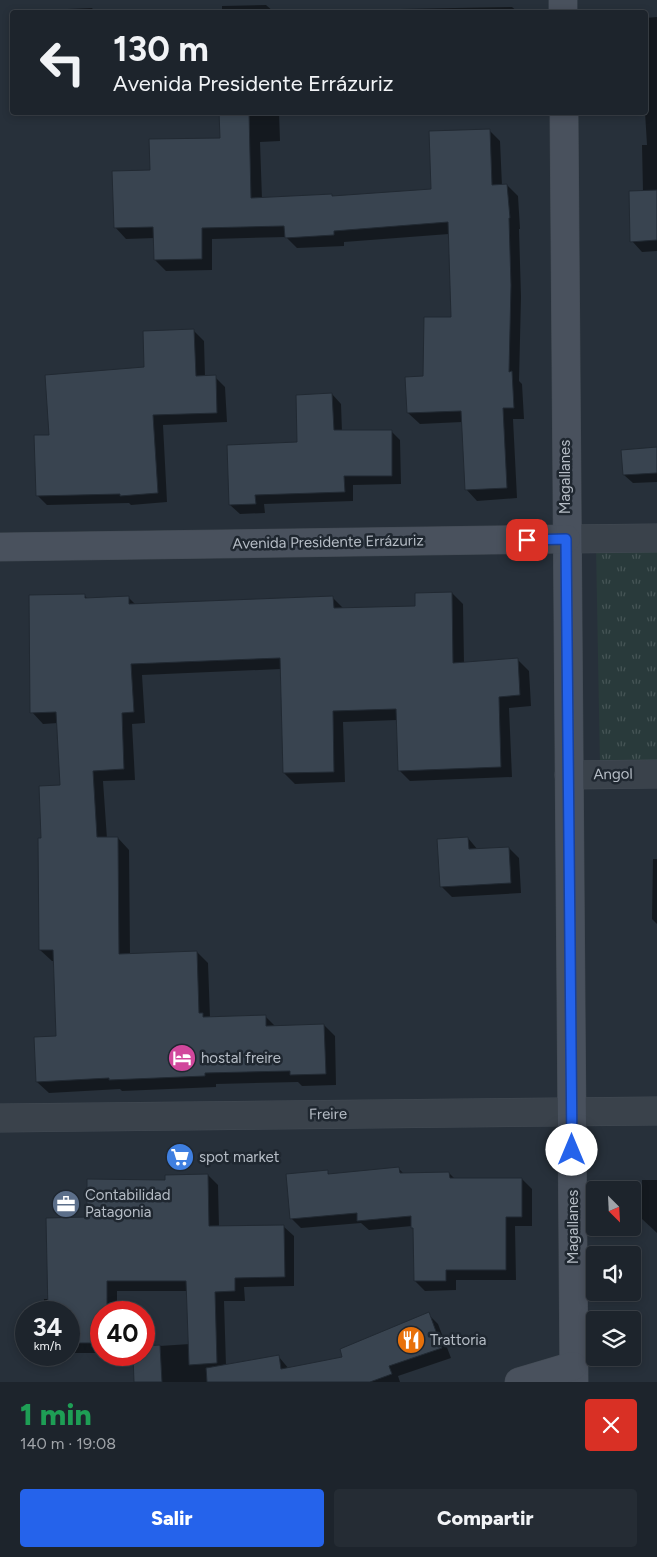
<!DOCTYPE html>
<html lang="es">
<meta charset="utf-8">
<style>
body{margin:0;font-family:Figtree,sans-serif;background:#252c34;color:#f1f3f6;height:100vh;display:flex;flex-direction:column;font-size:19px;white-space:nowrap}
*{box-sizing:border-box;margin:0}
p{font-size:16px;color:#a0a4a9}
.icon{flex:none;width:28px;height:28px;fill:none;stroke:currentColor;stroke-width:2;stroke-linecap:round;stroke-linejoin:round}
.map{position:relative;height:1382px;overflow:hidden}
.side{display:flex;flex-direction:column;background:#1d242c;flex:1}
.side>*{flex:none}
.hud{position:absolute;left:10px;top:10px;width:638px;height:105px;border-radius:5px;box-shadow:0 2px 8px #0003,0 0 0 1px #3b4148;background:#1d242c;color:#f1f3f6;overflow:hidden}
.needle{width:32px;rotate:156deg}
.controls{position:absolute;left:586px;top:1181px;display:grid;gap:10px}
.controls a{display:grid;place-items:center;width:55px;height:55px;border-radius:5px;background:#1d242c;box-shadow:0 2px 8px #0003,0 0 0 1px #3b4148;font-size:25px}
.speed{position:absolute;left:15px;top:1301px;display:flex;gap:10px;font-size:25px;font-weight:700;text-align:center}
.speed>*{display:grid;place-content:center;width:65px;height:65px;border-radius:50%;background:#1d242c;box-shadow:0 2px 8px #0003,0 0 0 1px #3b4148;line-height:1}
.speed small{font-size:12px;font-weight:400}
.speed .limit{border:8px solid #d22;background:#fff;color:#111}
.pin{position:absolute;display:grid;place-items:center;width:42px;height:42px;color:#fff;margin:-21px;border-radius:10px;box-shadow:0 2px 8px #0006}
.me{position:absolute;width:55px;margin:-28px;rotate:0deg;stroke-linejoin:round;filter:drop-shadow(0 0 4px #0008)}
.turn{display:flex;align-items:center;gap:18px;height:105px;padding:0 20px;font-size:22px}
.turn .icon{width:65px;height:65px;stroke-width:2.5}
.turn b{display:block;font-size:35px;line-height:42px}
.round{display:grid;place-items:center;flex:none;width:52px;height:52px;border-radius:5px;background:#252c34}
.head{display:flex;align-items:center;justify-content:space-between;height:85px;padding:0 20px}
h1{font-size:30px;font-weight:800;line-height:38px;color:#1e9e55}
.action{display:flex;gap:10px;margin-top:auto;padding:10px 20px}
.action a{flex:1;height:58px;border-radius:5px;background:#2563eb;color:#fff;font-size:20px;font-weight:800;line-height:58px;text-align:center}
.action a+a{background:#252c34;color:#f1f3f6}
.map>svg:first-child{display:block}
.park{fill:url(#park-tufts)}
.shadow{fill:#0007}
.building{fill:#394450;stroke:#212932}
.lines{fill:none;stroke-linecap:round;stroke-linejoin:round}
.street-casing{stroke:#434b54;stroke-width:29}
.secondary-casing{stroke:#434b54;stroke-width:29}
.street{stroke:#3a424b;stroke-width:28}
.secondary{stroke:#49515d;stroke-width:28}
.route-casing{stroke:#184099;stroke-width:12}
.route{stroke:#2563eb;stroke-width:9}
.labels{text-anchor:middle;stroke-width:5;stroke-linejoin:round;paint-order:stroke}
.street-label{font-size:15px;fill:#b6bdc6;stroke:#1f2730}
.poi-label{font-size:15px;fill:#b6bdc6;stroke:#1f2730;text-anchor:start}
</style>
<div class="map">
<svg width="657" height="1382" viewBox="0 0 657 1382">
<defs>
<pattern id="park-tufts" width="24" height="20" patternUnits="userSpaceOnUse" patternTransform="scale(1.25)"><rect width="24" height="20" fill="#293a3b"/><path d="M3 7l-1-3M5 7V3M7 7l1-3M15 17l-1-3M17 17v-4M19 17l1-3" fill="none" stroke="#465556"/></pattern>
</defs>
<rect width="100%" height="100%" fill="#27303a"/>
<path class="park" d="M657,544V764L600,765L596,545Z"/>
<g class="shadow">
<path d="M266,5L274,12H222V6Z"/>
<path d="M512,7L518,12H345V10Z"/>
<path d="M92,8L95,12L149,10L151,12H18V11Z"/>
<path d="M657,17V251L642,252L632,241L643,192L642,145H647L645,112V18Z"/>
<path d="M221,112H279L280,141L260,142L262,199L332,195L333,197L432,190L489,130L500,141L502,186L507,185L518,196L520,229H519L521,297L519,381L522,384L524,419H513L517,498L477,501L466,489L462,422L420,424L408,413L452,318L449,234L344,242V246L297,248L286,237L212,239V270L166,271L155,260V238L126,239L115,227L151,171L222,139Z"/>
<path d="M194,331L204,341L205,377H215L225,387L227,422L163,425L167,502L131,505L129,503L47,505L37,495L50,436L146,369Z"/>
<path d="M332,394L341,404L342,432L391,431L400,440L401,484L353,485V501L264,504L265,513L240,514L230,505L299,443Z"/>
<path d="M657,449V482L633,483L624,475Z"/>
<path d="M452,593L463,604L464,663L517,659L529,671L531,706L509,708L512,777L410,781L399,770L397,720L343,722L345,782L295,784L284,773L281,669L142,675L145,723L132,724L135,780L103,781L107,839L118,838L129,850L130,955L197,952L208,963L210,1018L265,1016L276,1027L324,1025L335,1036L336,1085L302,1086L298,1082L216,1084V1087L122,1091L120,1089L49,1093L37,1082L35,1039L57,1037L55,961H52L40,950L43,839L61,786L58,723L43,724L32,712L84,595L88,599L128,597L136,605L333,598L344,609L416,608Z"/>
<path d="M468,838L478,850L509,848L519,858L521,893L452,897L442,887Z"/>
<path d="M653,859H657V924L652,919Z"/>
<path d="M399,1169L404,1174L449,1173L455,1179H522L532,1189V1226H515L516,1280H456V1290L425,1291L415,1281L414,1230L412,1226L369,1230L361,1223L301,1228L291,1218L327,1172L330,1175Z"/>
<path d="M208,1175L218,1185L219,1227L283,1226L294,1236V1286L244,1287L245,1301H224L226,1366L279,1357L289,1369L343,1358L428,1314L438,1324L451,1358L398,1376L400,1382H135L134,1355H144V1347L190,1344L188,1291H117V1312H101V1353H69V1312H43L44,1299H49L88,1218L167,1181Z"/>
<path d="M642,1180H657V1233L641,1218Z"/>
</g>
<g class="building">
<path d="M219,112H249L251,198L332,194V196L431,189L429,131L490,129L492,185L507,184L510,218H509L511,285L509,372L512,371L514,408H503L507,488L465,490L461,411L407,413L405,377L423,376L424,317H451L448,222L334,231V235L285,238L284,226L202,228V259L154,260L153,227L114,228L112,171L150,170L149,139L220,138Z"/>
<path d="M657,190V240L630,242L629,191Z"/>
<path d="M194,329L196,376L216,375L217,413L153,415L158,493L120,496V494L36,496L34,435H49L45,375L144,367L143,331Z"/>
<path d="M332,393L334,430H392V476H344L345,492L255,495L256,504L229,505L227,445L297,442L296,395Z"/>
<path d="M657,447V473L623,475L621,450Z"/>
<path d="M452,592L453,663L518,658L520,695L499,697L501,767L398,771L396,709L333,711L334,772L283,773L280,658L131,664L134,712L122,713L124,769L93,771L97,837H118L119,954L197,951L199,1013H203V1017L266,1015V1026L324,1024L326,1074L290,1075V1071L205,1073V1076L109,1080V1078L36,1082L34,1037L56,1036L53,950H39L38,838H41L39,786L60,785L56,712L30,713L29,595L85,594V598L129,596V604L333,596L334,608L415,606V593Z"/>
<path d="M468,837L469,849L509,847L511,883L440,887L437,839Z"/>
<path d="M399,1167L400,1173L449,1172L450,1178H522V1217H506V1270H446V1281H414L413,1228H411V1216L357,1221V1213L290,1219L286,1174L328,1170V1174Z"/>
<path d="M208,1174L209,1226L284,1225L285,1277L235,1278V1291L215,1292L217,1363L189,1365L186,1281H107V1312H101V1343H69V1312H48L46,1218L87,1217V1179L165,1180V1175Z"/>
<path d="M429,1312L442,1348L389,1366L392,1374L370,1382H207L206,1368L279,1355L281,1369L342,1357L340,1349Z"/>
<path d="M160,1345L162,1382H134L133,1355H144V1346Z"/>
</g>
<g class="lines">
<defs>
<g id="street">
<path d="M566,539L657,538"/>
<path d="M569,775L657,774"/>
<path d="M0,1118L657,1111"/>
</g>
<g id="secondary">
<path d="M563,0V12"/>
<path d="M564,112L574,1382"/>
<path d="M0,547L566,539"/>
<path d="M519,1382L573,1366"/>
</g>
</defs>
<use href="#street" class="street-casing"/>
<use href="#secondary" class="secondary-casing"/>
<use href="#street" class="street"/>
<use href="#secondary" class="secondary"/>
</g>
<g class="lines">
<defs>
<path id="route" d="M527,540L566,539L572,1150"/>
</defs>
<use href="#route" class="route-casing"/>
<use href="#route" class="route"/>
</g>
<defs>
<symbol id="hotel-disc" viewBox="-11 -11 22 22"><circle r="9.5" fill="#d1479c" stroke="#1f2730"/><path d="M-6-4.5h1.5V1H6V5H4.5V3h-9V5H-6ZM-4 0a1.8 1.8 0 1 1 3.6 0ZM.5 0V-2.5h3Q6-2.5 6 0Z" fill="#fff"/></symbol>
<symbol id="supermarket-disc" viewBox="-11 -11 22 22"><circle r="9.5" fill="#3f7fe0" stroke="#1f2730"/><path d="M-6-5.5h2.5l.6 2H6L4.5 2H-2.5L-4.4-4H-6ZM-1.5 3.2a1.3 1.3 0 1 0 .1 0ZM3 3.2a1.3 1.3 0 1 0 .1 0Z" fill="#fff"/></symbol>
<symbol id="office-disc" viewBox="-11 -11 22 22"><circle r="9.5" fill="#5c6f8a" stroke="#1f2730"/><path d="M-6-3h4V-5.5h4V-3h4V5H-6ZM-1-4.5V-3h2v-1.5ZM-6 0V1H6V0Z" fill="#fff"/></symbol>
<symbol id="restaurant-disc" viewBox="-11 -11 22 22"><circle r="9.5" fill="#e8710a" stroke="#1f2730"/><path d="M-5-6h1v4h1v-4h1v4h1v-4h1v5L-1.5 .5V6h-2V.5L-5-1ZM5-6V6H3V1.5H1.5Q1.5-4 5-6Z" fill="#fff"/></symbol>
</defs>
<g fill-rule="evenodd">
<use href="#hotel-disc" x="166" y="1042" width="32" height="32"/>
<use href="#supermarket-disc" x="164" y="1141" width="32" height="32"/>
<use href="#office-disc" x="50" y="1188" width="32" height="32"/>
<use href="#restaurant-disc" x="395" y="1324" width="32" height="32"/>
</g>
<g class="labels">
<g class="street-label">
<text transform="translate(565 477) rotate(-90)" y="5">Magallanes</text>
<text transform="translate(328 542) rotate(-1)" y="5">Avenida Presidente Errázuriz</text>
<text transform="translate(613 774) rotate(-1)" y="5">Angol</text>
<text transform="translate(328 1114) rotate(-1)" y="5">Freire</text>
<text transform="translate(573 1227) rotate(-90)" y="5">Magallanes</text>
</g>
<g class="poi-label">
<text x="201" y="1063">hostal freire</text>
<text x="199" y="1162">spot market</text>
<text x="85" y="1200">Contabilidad<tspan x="85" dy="17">Patagonia</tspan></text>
<text x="430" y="1345">Trattoria</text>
</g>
</g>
</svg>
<div class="controls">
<a><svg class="needle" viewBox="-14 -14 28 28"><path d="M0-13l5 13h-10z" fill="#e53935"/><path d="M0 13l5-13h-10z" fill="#a0a4a9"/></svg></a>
<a><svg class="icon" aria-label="sound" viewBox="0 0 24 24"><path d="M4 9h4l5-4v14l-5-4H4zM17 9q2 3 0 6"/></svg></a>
<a><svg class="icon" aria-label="layers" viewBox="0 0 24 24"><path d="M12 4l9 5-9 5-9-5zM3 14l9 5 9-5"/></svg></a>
</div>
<div class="speed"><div>34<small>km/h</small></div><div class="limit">40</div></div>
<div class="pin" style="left:527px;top:540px;background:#d93025"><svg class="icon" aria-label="arrive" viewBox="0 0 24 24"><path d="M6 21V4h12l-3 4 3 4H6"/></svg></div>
<svg class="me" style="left:572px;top:1150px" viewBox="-20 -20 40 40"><circle r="19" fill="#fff"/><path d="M0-13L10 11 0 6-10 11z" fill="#2563eb"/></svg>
<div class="hud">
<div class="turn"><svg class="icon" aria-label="left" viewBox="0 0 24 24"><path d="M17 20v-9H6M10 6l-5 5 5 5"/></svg><div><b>130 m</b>Avenida Presidente Errázuriz</div></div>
</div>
</div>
<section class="side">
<div class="head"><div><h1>1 min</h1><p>140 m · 19:08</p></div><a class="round" style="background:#d93025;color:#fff"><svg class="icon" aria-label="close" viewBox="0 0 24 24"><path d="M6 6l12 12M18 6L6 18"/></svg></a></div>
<div class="action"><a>Salir</a><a>Compartir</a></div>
</section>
